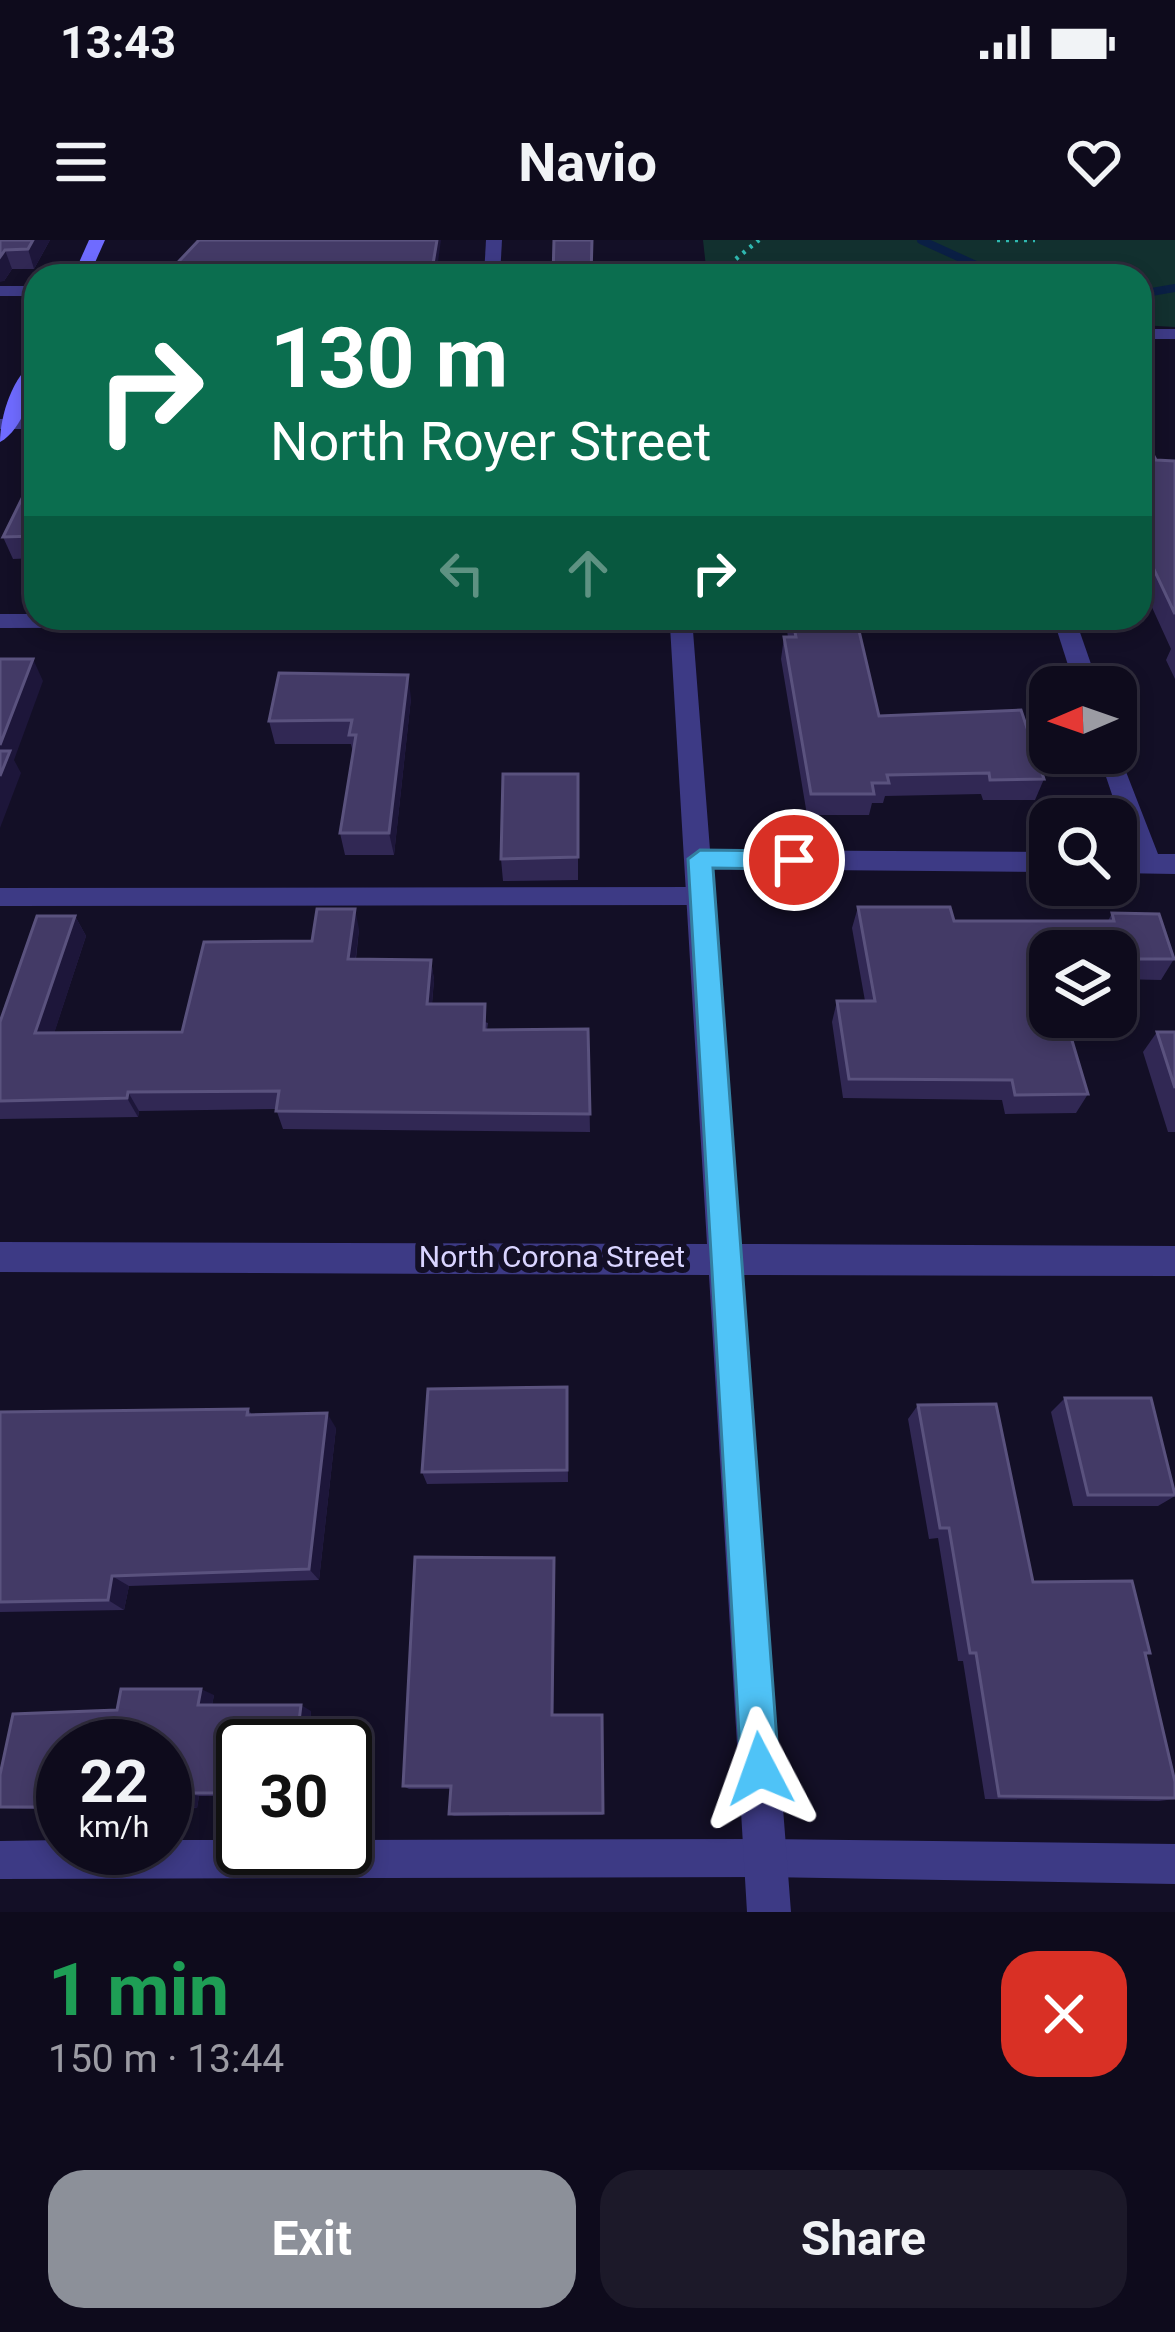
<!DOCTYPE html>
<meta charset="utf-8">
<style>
body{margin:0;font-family:Roboto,sans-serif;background:#1c1929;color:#f1f3f6;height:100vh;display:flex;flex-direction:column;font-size:45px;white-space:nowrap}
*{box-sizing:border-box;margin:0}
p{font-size:39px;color:#9b9ba3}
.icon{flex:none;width:66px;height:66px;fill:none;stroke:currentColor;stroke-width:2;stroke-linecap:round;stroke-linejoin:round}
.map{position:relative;height:1672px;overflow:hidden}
.sheet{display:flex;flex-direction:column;background:#0e0b1c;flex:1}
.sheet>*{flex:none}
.banner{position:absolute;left:24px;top:24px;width:1128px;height:366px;border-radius:36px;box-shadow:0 6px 18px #0003,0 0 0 3px #2e2b3b;background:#0b6e4f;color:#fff;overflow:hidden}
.needle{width:78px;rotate:268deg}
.tools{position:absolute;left:1029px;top:426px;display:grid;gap:24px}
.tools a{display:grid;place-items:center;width:108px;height:108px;border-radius:24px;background:#0e0b1c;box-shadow:0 6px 18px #0003,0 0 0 3px #2e2b3b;font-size:60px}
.speed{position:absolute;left:36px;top:1479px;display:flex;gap:24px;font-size:60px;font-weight:700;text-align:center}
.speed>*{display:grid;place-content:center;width:156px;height:156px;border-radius:50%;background:#0e0b1c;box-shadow:0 6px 18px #0003,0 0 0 3px #2e2b3b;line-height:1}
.speed small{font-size:30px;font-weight:400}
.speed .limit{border:6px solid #111;border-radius:18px;background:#fff;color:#111}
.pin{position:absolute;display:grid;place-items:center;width:102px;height:102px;color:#fff;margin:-51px;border:6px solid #fff;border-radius:50%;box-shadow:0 3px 12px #0007}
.me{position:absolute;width:132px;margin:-66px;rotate:356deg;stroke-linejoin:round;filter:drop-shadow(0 0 9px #0008)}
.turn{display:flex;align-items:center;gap:42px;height:252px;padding:0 48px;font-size:54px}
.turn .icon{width:156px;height:156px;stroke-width:2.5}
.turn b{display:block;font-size:84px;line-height:102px}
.lanes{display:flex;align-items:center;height:114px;padding:0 48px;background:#0003;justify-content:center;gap:60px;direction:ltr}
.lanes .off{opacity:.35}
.round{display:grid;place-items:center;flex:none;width:126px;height:126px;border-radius:36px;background:#1c1929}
.head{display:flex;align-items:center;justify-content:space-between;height:204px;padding:0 48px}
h1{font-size:72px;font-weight:700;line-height:90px;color:#1e9e55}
.primary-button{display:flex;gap:24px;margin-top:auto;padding:24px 48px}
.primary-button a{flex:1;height:138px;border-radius:36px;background:#8c9099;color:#fff;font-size:48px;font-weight:700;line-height:138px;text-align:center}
.primary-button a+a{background:#1c1929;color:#f1f3f6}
.status{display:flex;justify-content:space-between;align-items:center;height:84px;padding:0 60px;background:#0e0b1c;direction:ltr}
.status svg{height:33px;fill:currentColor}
header{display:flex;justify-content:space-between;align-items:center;height:156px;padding:0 48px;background:#0e0b1c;font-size:54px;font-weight:700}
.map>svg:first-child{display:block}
.green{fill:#12302f}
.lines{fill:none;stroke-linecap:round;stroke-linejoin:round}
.stream{stroke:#0a1f44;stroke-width:8}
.path{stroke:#2fb8b0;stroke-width:4.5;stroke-dasharray:3 6;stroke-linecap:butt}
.lane{fill:#3d3a85;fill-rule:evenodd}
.street{fill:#3d3a85;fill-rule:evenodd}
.secondary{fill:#6f6bff;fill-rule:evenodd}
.wall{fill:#312854}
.shaded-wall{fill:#1d163a}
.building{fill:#433a66;stroke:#5a527e;stroke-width:3}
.route{fill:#4fc3f7;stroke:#337fa1;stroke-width:3}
.labels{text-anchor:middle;stroke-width:12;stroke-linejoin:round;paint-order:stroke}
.street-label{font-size:30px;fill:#d9d4ff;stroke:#130f26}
</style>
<div class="status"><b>13:43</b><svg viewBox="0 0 49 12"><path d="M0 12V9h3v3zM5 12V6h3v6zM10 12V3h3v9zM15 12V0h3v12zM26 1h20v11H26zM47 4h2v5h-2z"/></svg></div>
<header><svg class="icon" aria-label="menu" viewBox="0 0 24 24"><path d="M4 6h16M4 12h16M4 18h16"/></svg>Navio<svg class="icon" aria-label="heart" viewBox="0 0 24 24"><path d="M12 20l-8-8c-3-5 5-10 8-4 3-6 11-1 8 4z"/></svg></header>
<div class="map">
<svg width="1175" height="1672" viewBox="0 0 1175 1672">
<rect width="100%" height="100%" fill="#130f26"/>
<path class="green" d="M703,0H1175V87L1140,85V36H707Z"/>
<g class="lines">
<g class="stream">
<path d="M921,0L1000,36"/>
<path d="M1140,54L1175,48"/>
</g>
<g class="path">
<path d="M997,0H1035"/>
<path d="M715,36L759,0"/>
</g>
<g class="lane">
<rect x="1140" y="89" width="35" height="10"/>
<rect x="0" y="179" width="36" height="10"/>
<path d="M699,647L711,656L699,665L0,666V648Z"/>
<path d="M765,1599L1175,1604V1644L765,1637L0,1639V1601L63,1600V1608H165V1600H243V1608H345V1600Z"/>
</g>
<g class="street">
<path d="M486,0H502L500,36H484Z"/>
<rect x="0" y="46" width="36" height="10"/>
<path d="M0,374H36V378H692L710,610L1050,612V632L711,629L740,1004L1175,1006V1036L742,1035L791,1672H747L709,1035L0,1032V1002L707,1004L670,386L0,388Z"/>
<path d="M1053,378H1075L1099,447H1075Z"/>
<path d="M1116,506L1158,614H1175V634L1116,633V613L1132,614L1098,513H1116Z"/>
</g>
<g class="secondary">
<path d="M89,0H105L89,36H73Z"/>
<path d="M36,121C36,146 23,190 0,202C0,176 13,134 36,121Z"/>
</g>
</g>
<g class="wall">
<path d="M0,0H50L34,29H12L4,41Z"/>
<path d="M1140,190L1156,220L1175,221V439L1166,420L1171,409L1140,341Z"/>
<path d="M36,230V318L13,319L3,297Z"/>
<path d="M785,378H856L879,476L1044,539L1035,560H983L981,554L885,556L883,563H872L869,575H807L781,419L784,397H788Z"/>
<path d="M411,458L394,615H345L340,593L353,513L351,504H275L269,481Z"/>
<path d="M578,534V640L503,641L501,619Z"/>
<path d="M858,667L954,681H1108L1112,673L1174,719L1161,740L1116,739V711H1050V777L1088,854L1076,873L1005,874L1002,860L843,858L832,782L837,761H865L852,688Z"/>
<path d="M75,676L86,696L54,793L182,792L312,701L359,689L356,719L431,720L434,740L432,764L488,783L487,790L588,789L590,892L283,889L276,869L139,871L138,877L0,879V782Z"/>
<path d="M1157,792H1175V892H1168L1143,812Z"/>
<path d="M567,1147L568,1242L427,1244L422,1232Z"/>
<path d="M1065,1158L1175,1249V1256L1158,1266H1073L1051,1172Z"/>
<path d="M918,1165L1033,1342L1150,1413L1145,1415L1175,1559L1159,1561L985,1559L963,1421H958L938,1298L929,1299L908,1179Z"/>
<path d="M248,1169L252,1175L336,1188L319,1340L129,1346L124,1370L0,1372V1172Z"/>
<path d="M555,1328L553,1475H602L603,1575L454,1576L449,1574L451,1549H409L403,1546Z"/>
<path d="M214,1455L212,1465L311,1471L307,1506H243V1556H199L197,1568L165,1569V1506H63V1570L0,1568V1535L117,1470Z"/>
</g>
<g class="shaded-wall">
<path d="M33,0H50L34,29L28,9Z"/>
<path d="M437,0H441L436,36H431Z"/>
<path d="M5,10L12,29L4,41L0,42V17Z"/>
<path d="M33,419L43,441L14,520L21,533L0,588V505Z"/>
<path d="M408,435L411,458L394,615L389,593Z"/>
<path d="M355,669L359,689L353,739L348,719Z"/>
<path d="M75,676L86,696L48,812L35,793Z"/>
<path d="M431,720L434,740L430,783L427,764Z"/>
<path d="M128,852L139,871L138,877L127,858Z"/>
<path d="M327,1173L336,1188L319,1340L309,1329Z"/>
<path d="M554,1318L555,1328L553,1481L552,1475Z"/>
<path d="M112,1336L129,1346L124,1370L108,1360Z"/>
<path d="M201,1449L214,1455L211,1470L198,1465Z"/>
<path d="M301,1465L311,1471L307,1506H296Z"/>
<path d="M185,1553L199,1556L197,1568L183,1566Z"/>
</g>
<g class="building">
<path d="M0,0H33L28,9L5,10L0,17Z"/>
<path d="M199,0H437L431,36H165Z"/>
<path d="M554,0H592L591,36H553Z"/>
<path d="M1140,190L1156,220L1175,221V374L1140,300Z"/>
<path d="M36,230V296L3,297Z"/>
<path d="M792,378H856L879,476L1021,470L1044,539L990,540L989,533L887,535L889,543H872L874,554H811L784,397H796Z"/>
<path d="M0,419H33L0,505Z"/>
<path d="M279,433L408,435L389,593H340L356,495H349L352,480L269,481Z"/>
<path d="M0,511H10L0,536Z"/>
<path d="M503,534H578V617L501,619Z"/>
<path d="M858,667H950L954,681H1114L1112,673L1159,674L1174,719H1116V711H1050V777H1065L1088,854L1015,855L1012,840L849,839L837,761H875Z"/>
<path d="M317,669H355L348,719L431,720L427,764H485L484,790L588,789L590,874L276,871L279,851L128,852L127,858L0,861V782L37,676H75L35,793L182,792L204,702L312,701Z"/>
<path d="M1157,792H1175V848Z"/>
<path d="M567,1147V1230L422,1232L428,1149Z"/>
<path d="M1065,1158H1151L1175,1255H1088Z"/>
<path d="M996,1164L1033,1342L1132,1341L1150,1413H1145L1175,1542V1558L999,1556L976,1413H970L949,1288H940L918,1165Z"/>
<path d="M248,1169L247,1175L327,1173L309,1329L112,1336L108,1360L0,1362V1172Z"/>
<path d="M415,1317L554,1318L552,1475H602L603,1573L449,1574L451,1546H403Z"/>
<path d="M121,1449H201L198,1465H301L296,1506H243V1553H185L183,1566H165V1506H63V1567H0V1535L13,1474L117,1470Z"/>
</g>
<path class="route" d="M700,610L794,611L806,620L794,629L713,628L779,1529L773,1543L760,1548L746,1543L741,1529L688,619Z"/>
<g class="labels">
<g class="street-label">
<text x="552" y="1027">North Corona Street</text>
</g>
</g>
</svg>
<div class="tools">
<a><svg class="needle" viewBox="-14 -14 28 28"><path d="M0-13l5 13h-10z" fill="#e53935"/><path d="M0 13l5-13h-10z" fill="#9b9ba3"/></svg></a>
<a><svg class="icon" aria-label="search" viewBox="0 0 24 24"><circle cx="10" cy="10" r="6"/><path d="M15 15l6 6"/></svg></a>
<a><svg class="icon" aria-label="layers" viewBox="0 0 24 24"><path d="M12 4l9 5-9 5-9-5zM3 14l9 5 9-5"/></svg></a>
</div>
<div class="speed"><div>22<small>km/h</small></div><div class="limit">30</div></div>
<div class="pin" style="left:794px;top:620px;background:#d93025"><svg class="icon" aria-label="arrive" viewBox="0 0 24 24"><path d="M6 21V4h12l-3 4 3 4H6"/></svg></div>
<svg class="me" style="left:760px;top:1529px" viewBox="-20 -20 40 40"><path d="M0-17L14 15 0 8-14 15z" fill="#4fc3f7" stroke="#fff" stroke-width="4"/></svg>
<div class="banner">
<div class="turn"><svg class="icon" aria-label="right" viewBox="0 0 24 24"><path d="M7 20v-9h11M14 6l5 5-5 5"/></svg><div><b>130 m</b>North Royer Street</div></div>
<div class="lanes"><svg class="icon off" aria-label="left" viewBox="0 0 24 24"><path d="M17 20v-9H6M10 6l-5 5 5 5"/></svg><svg class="icon off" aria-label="ahead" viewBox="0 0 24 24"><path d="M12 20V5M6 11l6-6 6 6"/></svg><svg class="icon" aria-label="right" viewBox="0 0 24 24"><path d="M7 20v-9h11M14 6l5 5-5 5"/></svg></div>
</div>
</div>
<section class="sheet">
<div class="head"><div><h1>1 min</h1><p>150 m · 13:44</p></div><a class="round" style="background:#d93025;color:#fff"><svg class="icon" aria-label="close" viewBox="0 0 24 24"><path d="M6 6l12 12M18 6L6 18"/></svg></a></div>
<div class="primary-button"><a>Exit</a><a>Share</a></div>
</section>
